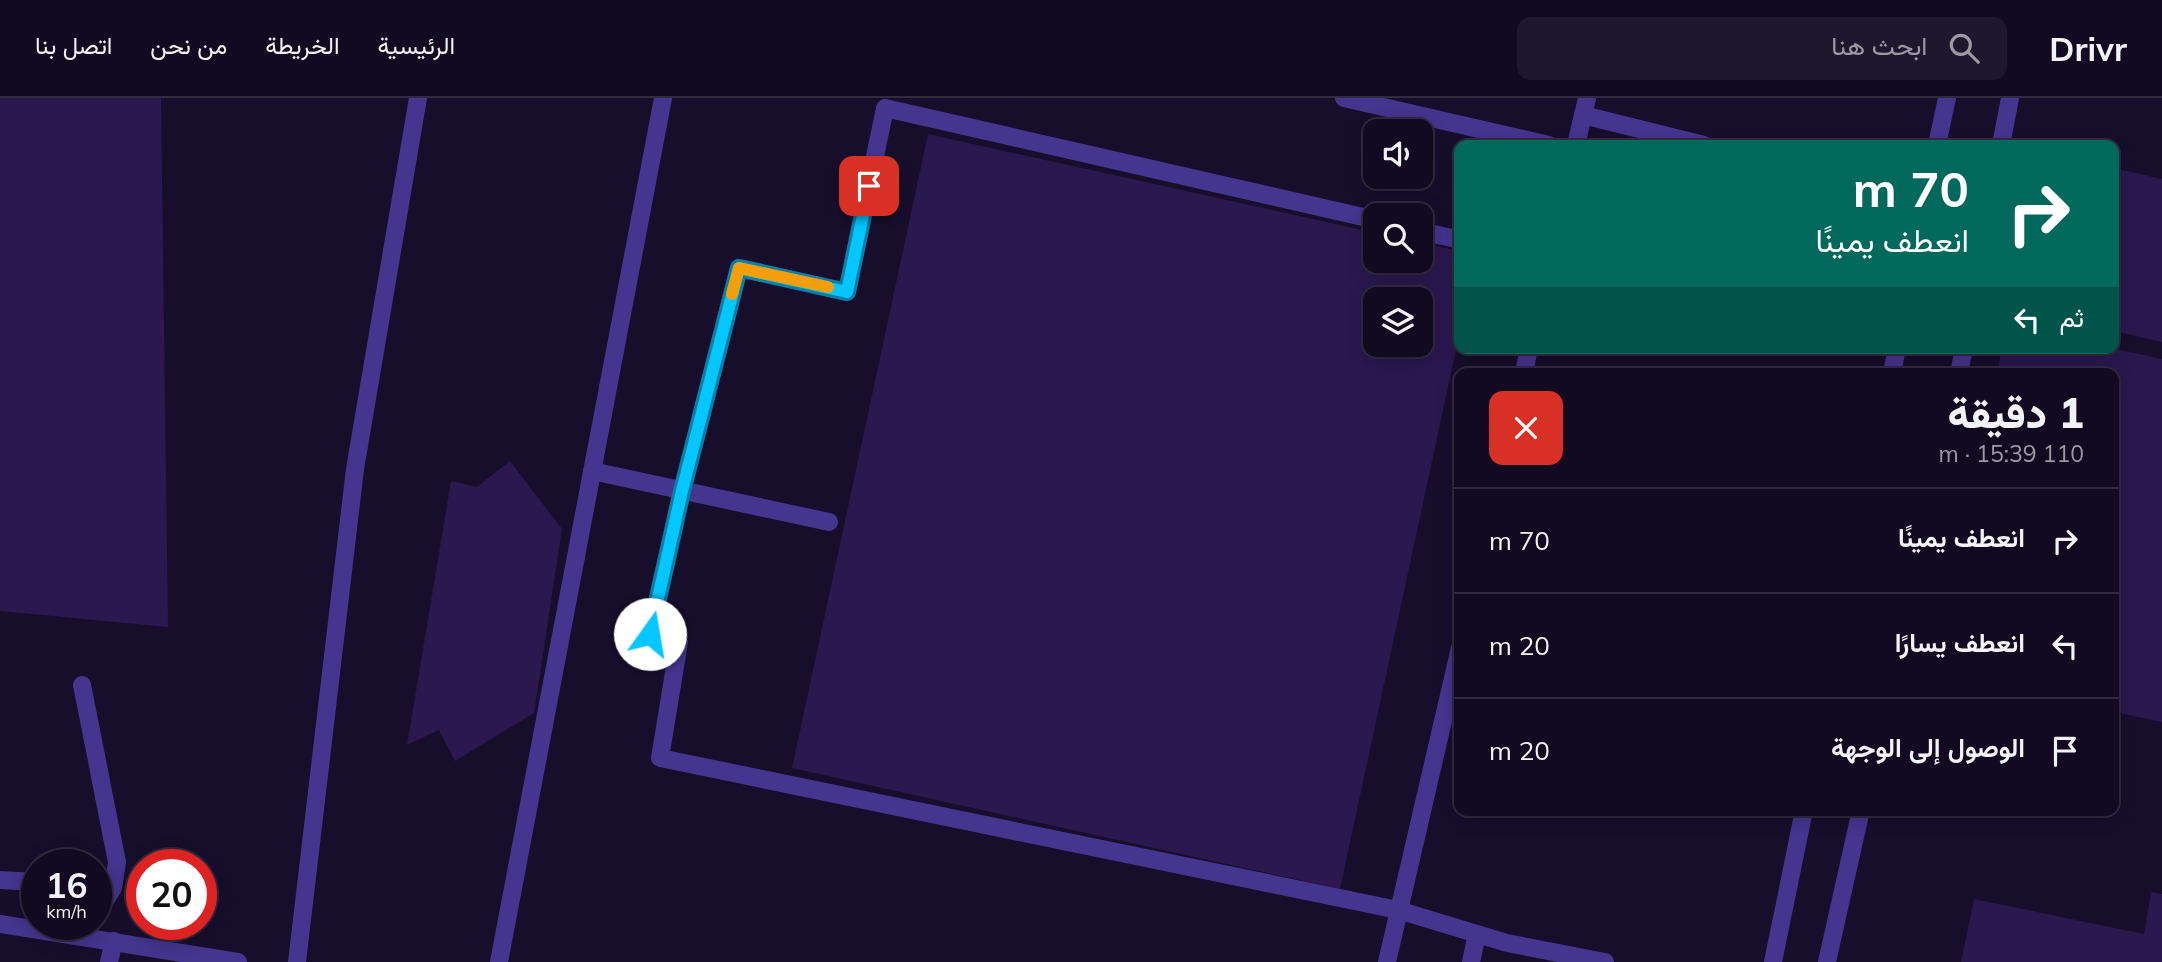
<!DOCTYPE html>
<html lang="ar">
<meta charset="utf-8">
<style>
body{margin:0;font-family:Mulish,Vazirmatn,sans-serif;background:#1e182e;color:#f1f3f6;direction:rtl;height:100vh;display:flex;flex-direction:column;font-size:26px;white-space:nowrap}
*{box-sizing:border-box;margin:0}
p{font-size:23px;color:#9c9aa5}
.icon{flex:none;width:38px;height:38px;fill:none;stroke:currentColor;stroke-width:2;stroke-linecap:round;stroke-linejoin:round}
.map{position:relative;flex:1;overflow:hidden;direction:ltr}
.details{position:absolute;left:1454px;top:270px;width:665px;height:448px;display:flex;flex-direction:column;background:#110a21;border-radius:14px;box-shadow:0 4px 18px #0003,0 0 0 2px #302b3f;direction:rtl}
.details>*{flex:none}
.guide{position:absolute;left:1454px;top:42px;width:665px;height:214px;border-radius:14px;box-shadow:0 4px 18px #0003,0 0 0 2px #302b3f;direction:rtl;background:#00695c;color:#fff;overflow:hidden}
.tools{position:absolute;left:1363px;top:21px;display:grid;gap:14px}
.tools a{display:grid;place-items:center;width:70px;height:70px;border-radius:14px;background:#110a21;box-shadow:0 4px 18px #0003,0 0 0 2px #302b3f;font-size:35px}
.speed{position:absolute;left:21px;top:751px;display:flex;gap:14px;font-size:35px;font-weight:700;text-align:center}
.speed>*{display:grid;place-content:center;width:91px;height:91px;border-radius:50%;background:#110a21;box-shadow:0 4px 18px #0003,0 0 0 2px #302b3f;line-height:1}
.speed small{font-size:18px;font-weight:400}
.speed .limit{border:10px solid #d22;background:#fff;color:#111}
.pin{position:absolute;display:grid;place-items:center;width:60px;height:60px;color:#fff;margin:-30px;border-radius:14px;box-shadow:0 4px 10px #0006}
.me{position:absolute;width:77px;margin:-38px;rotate:13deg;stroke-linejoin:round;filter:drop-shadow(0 0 5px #0008)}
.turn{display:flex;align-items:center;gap:24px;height:147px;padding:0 35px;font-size:32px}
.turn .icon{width:91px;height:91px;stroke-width:2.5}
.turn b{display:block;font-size:49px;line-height:60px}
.then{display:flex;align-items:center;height:66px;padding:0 35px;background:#0003;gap:14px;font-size:26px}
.round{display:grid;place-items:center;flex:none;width:74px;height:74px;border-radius:14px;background:#1e182e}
.summary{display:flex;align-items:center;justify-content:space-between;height:119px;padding:0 35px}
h1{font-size:42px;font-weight:800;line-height:52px}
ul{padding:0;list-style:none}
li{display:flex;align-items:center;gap:21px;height:105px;padding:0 35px;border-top:2px solid #302b3f}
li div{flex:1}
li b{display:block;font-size:26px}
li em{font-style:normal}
header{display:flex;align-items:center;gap:42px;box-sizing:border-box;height:98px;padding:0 35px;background:#110a21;border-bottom:2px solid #302b3f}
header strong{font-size:33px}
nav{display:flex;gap:38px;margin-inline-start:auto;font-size:24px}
.search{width:490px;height:63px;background:#1e182e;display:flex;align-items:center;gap:18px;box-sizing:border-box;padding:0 24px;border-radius:14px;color:#9c9aa5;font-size:26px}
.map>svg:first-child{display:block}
.building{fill:#2a184f;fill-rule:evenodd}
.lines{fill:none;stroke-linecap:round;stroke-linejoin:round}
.minor{stroke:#44358f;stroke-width:18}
.route-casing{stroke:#0381a6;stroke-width:18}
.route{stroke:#05c6ff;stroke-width:12}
.slow{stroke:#f59e0b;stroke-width:12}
</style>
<header>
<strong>Drivr</strong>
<div class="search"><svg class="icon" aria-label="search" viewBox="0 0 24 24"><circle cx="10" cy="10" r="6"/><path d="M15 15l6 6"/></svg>ابحث هنا</div>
<nav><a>الرئيسية</a><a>الخريطة</a><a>من نحن</a><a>اتصل بنا</a></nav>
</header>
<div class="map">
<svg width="2162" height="864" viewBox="0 0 2162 864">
<rect width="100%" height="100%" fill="#170e2c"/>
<g class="building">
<path d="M0,0H161L168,529L0,513Z"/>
<path d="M928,36L1376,135V163H1421V145L1460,153V233L1340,791L792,670ZM1376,201H1421V247H1376Z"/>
<path d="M2114,70L2162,81V244L2114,233Z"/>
<path d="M2002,250H2111L2162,261V624L2114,614V275H1997Z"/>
<path d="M510,363L562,431L534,615L455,663L439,632L407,647L451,383L477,389Z"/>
<path d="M2151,794L2162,796V864H1961L1974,801L2144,836Z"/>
</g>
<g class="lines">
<g class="minor">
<path d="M1344,0L1549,47"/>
<path d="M1583,17L1704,47"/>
<path d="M1576,47L1587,0"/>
<path d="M1937,47L1947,0"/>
<path d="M2001,47L2010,0"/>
<path d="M1376,122L885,10L847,194L739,170L682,393L650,536L679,544L660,660L1398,812L1507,845L1605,864"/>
<path d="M1421,133L1460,142"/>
<path d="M1524,275L1529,250"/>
<path d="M1892,275L1897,250"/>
<path d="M1959,275L1964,250"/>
<path d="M592,373L829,424"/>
<path d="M82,587L117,764L113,790L96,817"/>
<path d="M0,782L37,784"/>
<path d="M0,826L238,864"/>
<path d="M109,864L114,843"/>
<path d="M297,864L355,371L418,0"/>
<path d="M499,864L663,0"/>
<path d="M1387,864L1460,550"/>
<path d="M1471,864L1477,836"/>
<path d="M1773,864L1804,712"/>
<path d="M1827,864L1861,712"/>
</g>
</g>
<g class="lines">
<defs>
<path id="route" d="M650,536L682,393L739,170L847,194L869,88"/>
</defs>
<use href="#route" class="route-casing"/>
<use href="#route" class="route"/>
<path class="slow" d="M732,196L739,170L828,189"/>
</g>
</svg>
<div class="tools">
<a><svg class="icon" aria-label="sound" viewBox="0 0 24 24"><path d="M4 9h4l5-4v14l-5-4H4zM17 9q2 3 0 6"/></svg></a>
<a><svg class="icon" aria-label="search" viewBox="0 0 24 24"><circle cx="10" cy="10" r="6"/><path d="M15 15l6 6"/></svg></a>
<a><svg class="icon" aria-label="layers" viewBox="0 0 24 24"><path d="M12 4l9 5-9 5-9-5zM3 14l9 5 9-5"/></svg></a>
</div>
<div class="speed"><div>16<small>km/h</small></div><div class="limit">20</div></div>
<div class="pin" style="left:869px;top:88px;background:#d93025"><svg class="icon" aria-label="arrive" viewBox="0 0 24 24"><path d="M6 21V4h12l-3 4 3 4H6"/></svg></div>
<svg class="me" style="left:650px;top:536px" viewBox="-20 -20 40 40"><circle r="19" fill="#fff"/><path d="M0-13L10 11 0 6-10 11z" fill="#05c6ff"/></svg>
<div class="guide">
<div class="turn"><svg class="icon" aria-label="right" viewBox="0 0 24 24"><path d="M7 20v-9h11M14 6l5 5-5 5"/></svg><div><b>70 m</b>انعطف يمينًا</div></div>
<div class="then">ثم<svg class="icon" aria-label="left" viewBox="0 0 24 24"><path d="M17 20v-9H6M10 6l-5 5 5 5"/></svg></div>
</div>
<section class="details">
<div class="summary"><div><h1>1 دقيقة</h1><p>110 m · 15:39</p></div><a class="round" style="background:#d93025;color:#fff"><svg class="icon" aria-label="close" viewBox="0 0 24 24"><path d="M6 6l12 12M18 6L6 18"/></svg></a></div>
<ul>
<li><svg class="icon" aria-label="right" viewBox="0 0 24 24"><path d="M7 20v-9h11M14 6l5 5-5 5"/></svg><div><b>انعطف يمينًا</b></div><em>70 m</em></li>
<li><svg class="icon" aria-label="left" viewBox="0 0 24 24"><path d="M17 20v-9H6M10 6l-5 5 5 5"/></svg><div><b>انعطف يسارًا</b></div><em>20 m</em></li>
<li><svg class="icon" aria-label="arrive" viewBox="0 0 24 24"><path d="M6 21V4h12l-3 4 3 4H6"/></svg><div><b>الوصول إلى الوجهة</b></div><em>20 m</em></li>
</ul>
</section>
</div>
